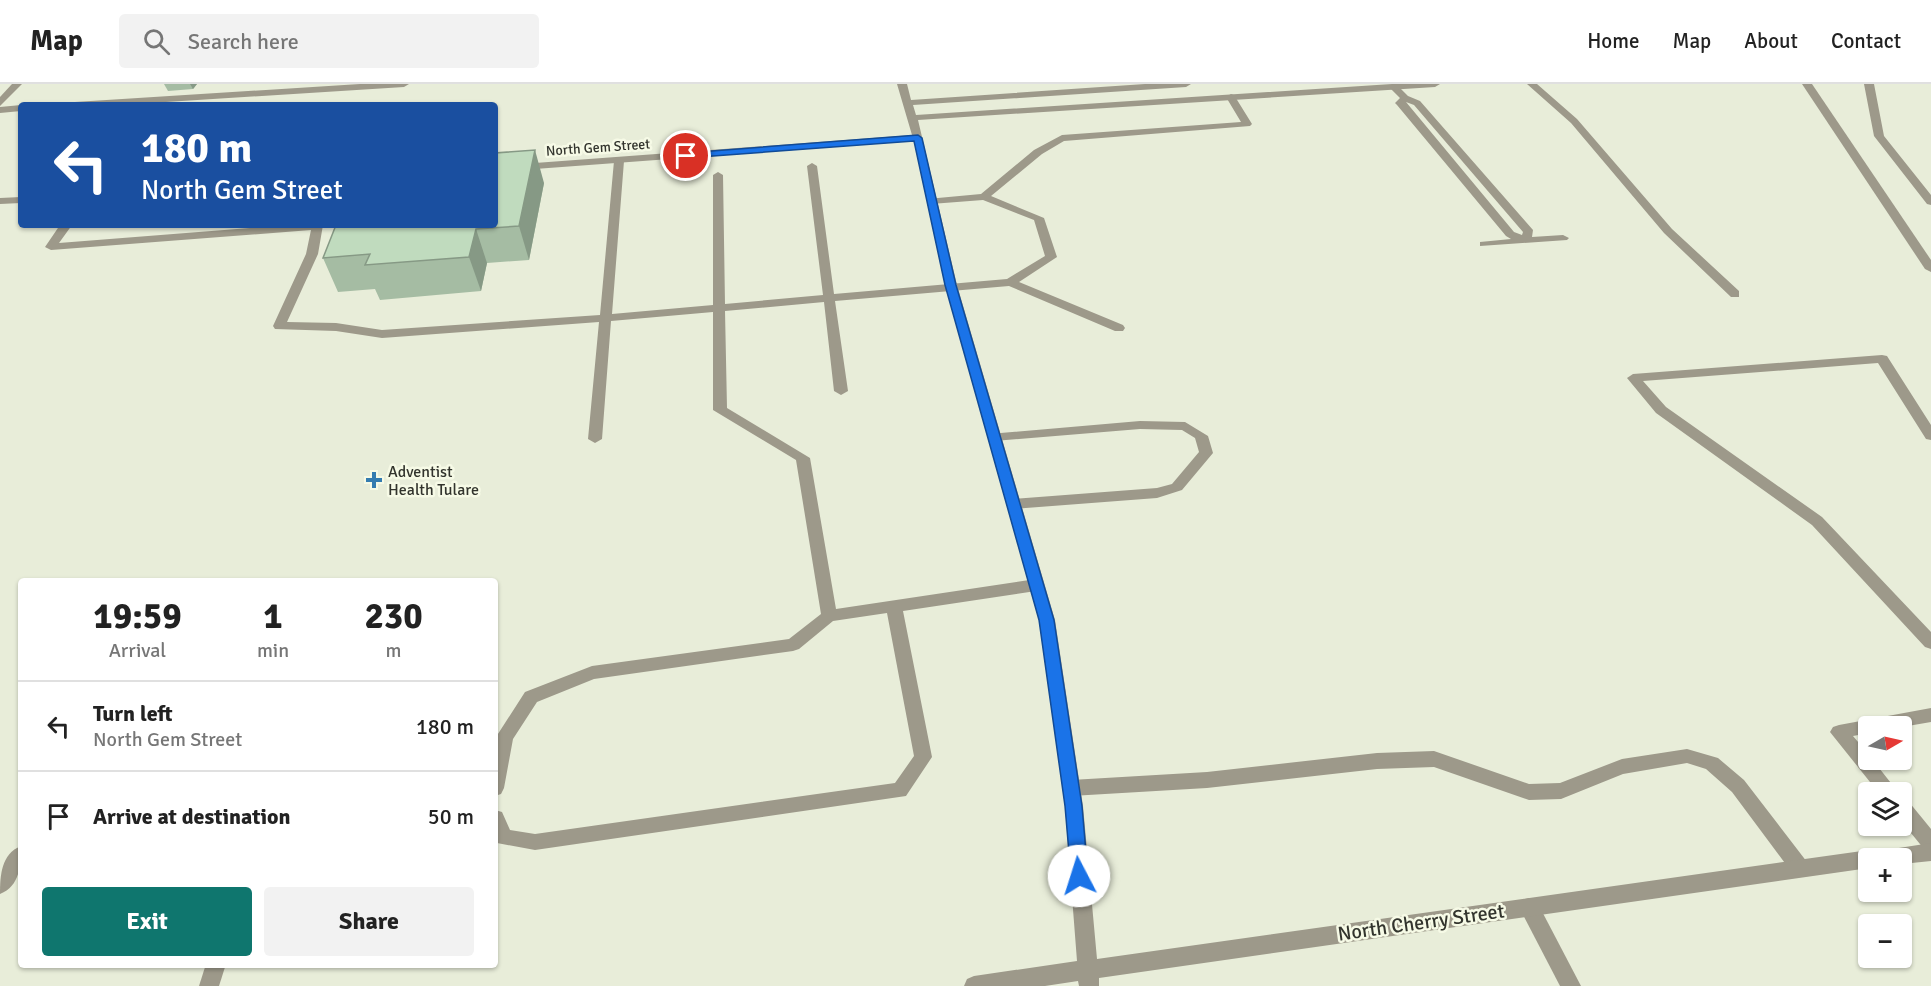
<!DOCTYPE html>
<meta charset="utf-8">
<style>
body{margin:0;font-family:Signika,sans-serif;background:#f2f2f2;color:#222;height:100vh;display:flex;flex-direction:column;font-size:22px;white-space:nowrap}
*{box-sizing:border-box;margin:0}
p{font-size:20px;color:#767676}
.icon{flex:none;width:33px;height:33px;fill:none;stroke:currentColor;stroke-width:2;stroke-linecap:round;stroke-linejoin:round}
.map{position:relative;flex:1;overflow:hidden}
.panel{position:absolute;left:18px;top:494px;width:480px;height:390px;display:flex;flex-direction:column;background:#fff;border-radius:6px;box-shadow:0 2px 4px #0004}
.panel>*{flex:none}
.top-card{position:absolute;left:18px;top:18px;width:480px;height:126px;border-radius:6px;box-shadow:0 2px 4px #0004;background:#1a4fa0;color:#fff;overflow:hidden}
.needle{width:39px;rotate:81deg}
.fabs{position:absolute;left:1858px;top:632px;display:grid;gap:12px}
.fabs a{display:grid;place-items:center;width:54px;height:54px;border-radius:6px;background:#fff;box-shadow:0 2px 4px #0004;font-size:30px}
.pin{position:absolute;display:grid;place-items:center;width:51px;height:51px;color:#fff;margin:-26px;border:3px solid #fff;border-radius:50%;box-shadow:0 2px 6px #0007}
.me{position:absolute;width:66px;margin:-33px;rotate:355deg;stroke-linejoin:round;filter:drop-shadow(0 0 4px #0008)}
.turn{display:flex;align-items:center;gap:21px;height:126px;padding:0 24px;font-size:27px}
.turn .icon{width:78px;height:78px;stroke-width:2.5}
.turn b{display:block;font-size:42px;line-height:51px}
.eta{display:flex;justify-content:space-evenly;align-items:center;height:102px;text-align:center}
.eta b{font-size:36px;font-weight:800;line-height:42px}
.button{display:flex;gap:12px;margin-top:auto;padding:12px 24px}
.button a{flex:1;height:69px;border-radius:6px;background:#0f766e;color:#fff;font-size:24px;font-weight:800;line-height:69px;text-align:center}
.button a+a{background:#f2f2f2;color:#222}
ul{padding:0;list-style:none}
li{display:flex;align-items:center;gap:18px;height:90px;padding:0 24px;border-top:2px solid #e0e0e0}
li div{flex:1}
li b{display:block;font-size:22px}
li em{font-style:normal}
header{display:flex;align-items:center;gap:36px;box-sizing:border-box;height:84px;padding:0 30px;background:#fff;border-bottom:2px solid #e0e0e0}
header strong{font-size:28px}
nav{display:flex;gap:33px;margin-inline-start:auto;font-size:21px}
.search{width:420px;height:54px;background:#f2f2f2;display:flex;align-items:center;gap:15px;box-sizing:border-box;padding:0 21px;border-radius:6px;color:#767676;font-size:22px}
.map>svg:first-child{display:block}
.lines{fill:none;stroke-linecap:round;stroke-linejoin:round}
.service{fill:#9d998a;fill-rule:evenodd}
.minor{fill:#9d998a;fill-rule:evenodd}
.wall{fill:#a5bca3}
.shaded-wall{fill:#869985}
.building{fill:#c0dbbe;stroke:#869985;stroke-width:1.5}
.route{fill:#1a73e8;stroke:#114b97;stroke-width:1.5}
.poi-dot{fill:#347cb0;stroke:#f6fae6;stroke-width:2}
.labels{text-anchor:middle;stroke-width:5;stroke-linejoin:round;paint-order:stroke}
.far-street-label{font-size:14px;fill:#32342d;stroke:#f6fae6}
.poi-label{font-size:16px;fill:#32342d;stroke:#f6fae6;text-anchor:start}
.near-street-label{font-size:20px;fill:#32342d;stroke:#f6fae6}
</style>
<header>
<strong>Map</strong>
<div class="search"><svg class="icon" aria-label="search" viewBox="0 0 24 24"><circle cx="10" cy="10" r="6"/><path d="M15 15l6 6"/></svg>Search here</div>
<nav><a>Home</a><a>Map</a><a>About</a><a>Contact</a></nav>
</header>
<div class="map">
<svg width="1931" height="902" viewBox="0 0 1931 902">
<rect width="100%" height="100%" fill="#e8edd9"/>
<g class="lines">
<g class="service">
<path d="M360,0H409L404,3L119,21H70L75,18Z"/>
<path d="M1527,0H1537L1577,35L1672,145L1739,207V213H1731L1664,149L1571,39Z"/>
<path d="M1802,0H1812L1931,176V188L1925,185Z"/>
<path d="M1864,0H1874L1884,52L1931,111V121L1927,120L1874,52Z"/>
<path d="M1391,1H1397L1408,12L1420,17L1533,146L1532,153L1563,151L1569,154L1567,156L1480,162V158L1511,155L1506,152L1397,21L1395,19L1400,14L1391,5ZM1406,18L1414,21L1523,148L1522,151L1514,148Z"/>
<path d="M1231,10L1234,11L1252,40L1250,42L1064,57L1042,70L991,112L1044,134L1057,173L1019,198L1123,241L1125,244L1123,247H1115L1009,202L835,217L848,307L841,311L834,307L824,218L725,227L727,324L810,374L836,525L1036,495L1042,497L1044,501L1042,505L1036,507L903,527L932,673L906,712L535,766L497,759L495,754V726L502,728L510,746L535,750L895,699L914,672L887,529L833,537L799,565L793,567L594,595L537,618L513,655L504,704L501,710L495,712L496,653L525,608L592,582L789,555L821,530L796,376L713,326V228L611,237L602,355L595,359L588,355L599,238L382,254L336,247L275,245L273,242L306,170L311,146L51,166L45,163L60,141H72L59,159L288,141H323L318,170L287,238L336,239L382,246L600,231L614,77L619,74L624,77L612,230L713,221V91L718,88L723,91L725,220L823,211L807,82L812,79L817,82L834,210L1007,195L1045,172L1034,136L983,116L931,120L927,119V115L981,110L1034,66L1062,51L1241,38L1226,13Z"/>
<path d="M21,21V27L0,29V23Z"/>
<path d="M1882,271L1887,272L1931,341V356L1926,355L1878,279L1643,297L1666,323L1822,433L1931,548V565L1925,563L1812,441L1656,329L1627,294L1633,290Z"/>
<path d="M1140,337L1185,338L1208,352L1213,369L1182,406L1157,414L1013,425L1008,424L1006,420L1013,415L1157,404L1172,400L1199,368L1195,354L1182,346L1140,345L994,357L987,353L989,350Z"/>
<path d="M1931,624V638L1902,643L1869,642V649L1853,652L1869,671V675H1872L1898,708H1878L1830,648L1833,643L1839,641Z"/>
<path d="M1687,665L1718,674L1744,696L1807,778L1810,784L1807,790L1800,793L1793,790L1732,708L1706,685L1687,679L1623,690L1561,715L1529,716L1434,683L1377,685L1207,704L1071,712L1065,710L1062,704L1065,698L1071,696L1207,688L1377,669L1434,667L1529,700L1560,699L1622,675Z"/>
<path d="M1902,716L1909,718L1931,745V767L1924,765L1902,738Z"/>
<path d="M21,762C21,781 20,802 0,810C0,792 1,770 21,762Z"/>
<path d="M1529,814L1536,816L1581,902H1560L1519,823L1522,816Z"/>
<path d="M206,880H226L219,902H199Z"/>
</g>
<g class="minor">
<path d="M12,0H22L0,22V13Z"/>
<path d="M897,0H907L911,16L1145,0H1191L1186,3L913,21L916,31L1392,0H1440L1435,3L918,36L957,201L1055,536L1083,722L1097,875L1869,766L1873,768L1931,759V777L1902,780V774H1869V784L1099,894V902H1079L1078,897L1045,902H964L967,895L974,892L1077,877L1065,722L1039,536L945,201L914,57L495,88V82L912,51Z"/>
<path d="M21,113V119L0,120V114Z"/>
</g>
</g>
<g class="wall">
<path d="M164,0H197L193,5L168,7Z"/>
<path d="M544,99L529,176L487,179L481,207L380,216L375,205L338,208L323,174Z"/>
</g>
<g class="shaded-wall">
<path d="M190,0H197L193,5Z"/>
<path d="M535,66L544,99L529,176L519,142Z"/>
<path d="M476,145L487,179L481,207L469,173Z"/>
</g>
<path class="building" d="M535,66L519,142L476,145L469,173L365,181L370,170L323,174L336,141H495V69Z"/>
<path class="route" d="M918,51L922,54L956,201L1054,536L1082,722L1088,792L1086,798L1079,800L1073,798L1071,792L1065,722L1039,536L945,201L914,57L686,74L681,72L686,69Z"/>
<path class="poi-dot" d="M371 387h6v6h6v6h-6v6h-6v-6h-6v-6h6z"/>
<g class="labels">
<g class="far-street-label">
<text transform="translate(598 63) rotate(-4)" y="5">North Gem Street</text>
</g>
<g class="poi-label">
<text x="388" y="393">Adventist<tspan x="388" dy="18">Health Tulare</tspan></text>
</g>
<g class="near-street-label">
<text transform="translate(1421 838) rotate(-8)" y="7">North Cherry Street</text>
</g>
</g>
</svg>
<div class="fabs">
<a><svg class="needle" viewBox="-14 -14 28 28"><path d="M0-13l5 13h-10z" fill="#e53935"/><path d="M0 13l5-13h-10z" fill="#767676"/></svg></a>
<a><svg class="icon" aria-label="layers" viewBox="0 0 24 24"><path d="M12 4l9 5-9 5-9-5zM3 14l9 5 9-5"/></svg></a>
<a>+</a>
<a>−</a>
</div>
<div class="pin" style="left:686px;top:72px;background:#d93025"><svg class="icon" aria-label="arrive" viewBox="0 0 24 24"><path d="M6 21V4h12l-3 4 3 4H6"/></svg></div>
<svg class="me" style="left:1079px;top:792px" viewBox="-20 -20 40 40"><circle r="19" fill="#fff"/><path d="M0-13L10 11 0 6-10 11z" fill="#1a73e8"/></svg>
<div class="top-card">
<div class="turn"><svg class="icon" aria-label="left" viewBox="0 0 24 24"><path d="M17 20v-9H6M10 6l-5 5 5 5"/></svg><div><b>180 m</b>North Gem Street</div></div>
</div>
<section class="panel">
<div class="eta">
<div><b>19:59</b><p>Arrival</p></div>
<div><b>1</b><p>min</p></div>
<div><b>230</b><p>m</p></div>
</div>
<ul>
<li><svg class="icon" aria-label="left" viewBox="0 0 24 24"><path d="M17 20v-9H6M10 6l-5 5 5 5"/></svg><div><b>Turn left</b><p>North Gem Street</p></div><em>180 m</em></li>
<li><svg class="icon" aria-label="arrive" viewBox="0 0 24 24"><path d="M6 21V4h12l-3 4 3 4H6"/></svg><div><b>Arrive at destination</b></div><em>50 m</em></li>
</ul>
<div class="button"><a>Exit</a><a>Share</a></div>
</section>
</div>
